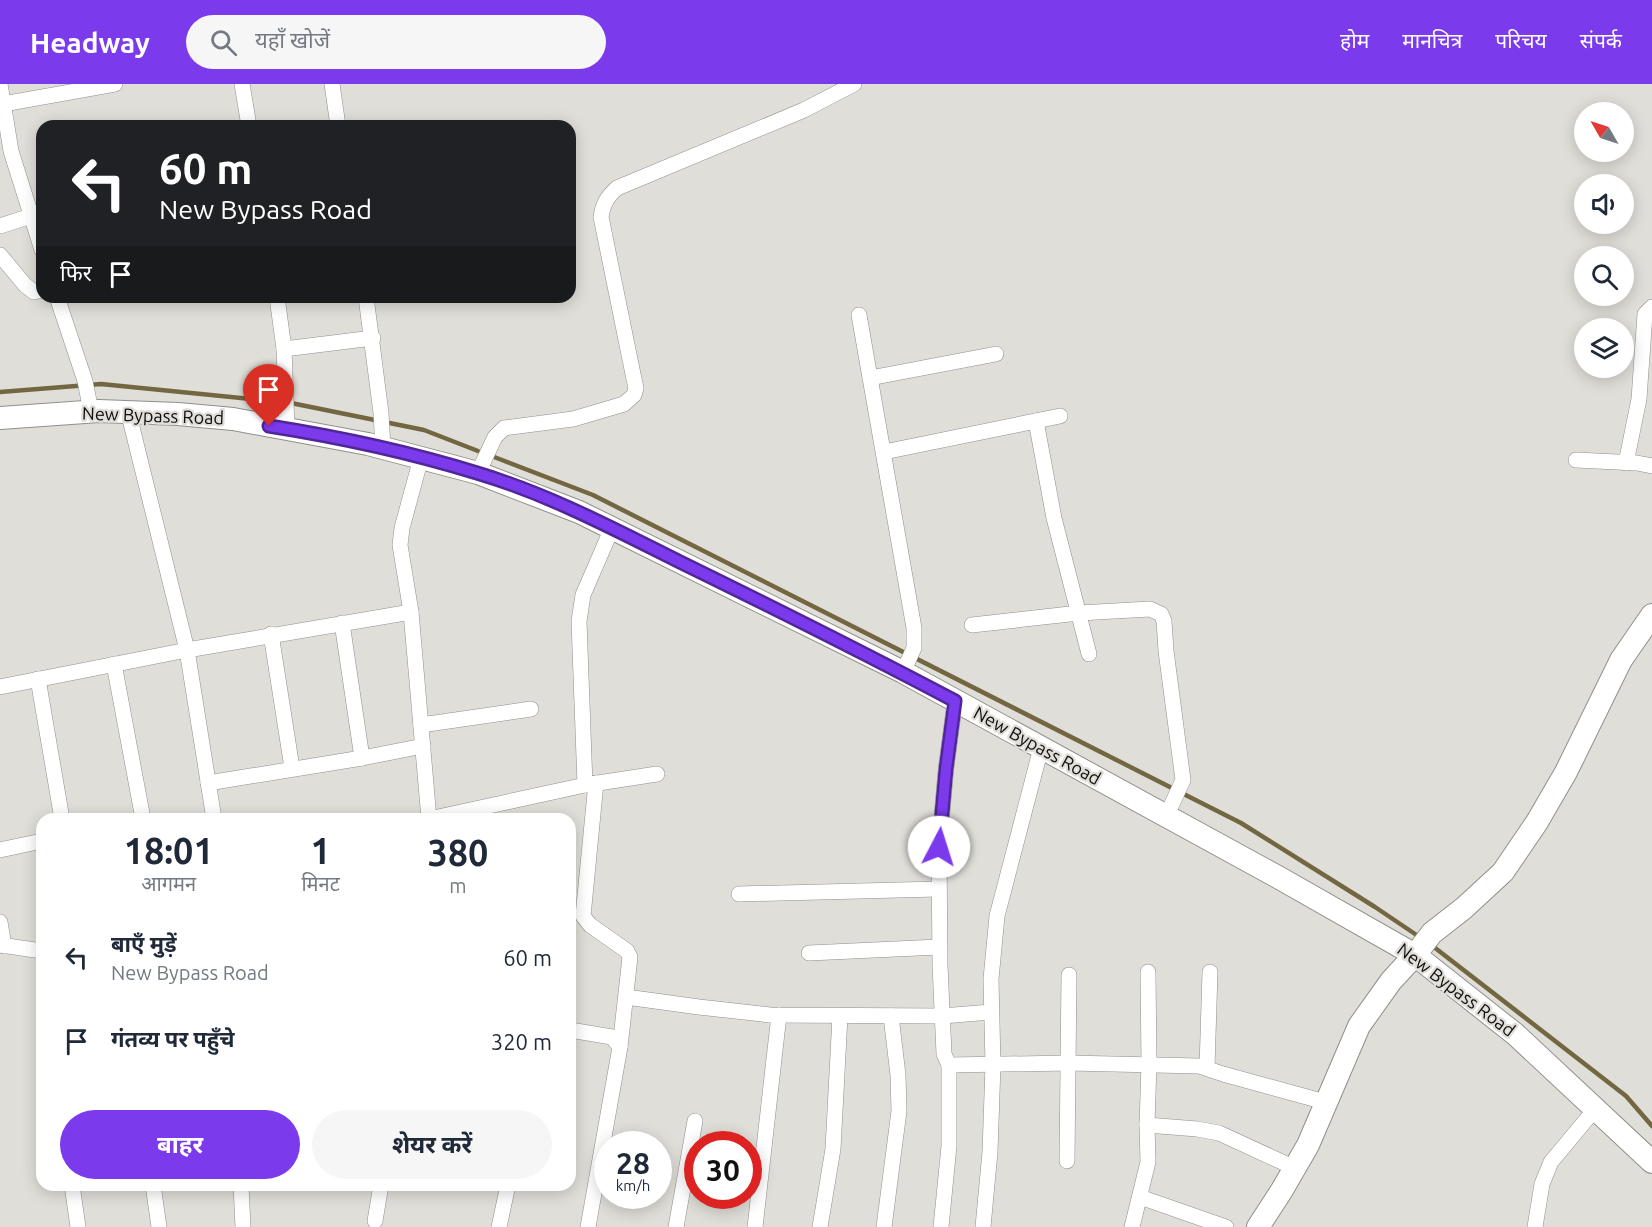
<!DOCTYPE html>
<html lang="hi">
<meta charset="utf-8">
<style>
body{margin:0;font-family:Ubuntu,"Noto Sans Devanagari",sans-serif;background:#f6f6f7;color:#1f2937;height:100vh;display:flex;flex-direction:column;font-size:22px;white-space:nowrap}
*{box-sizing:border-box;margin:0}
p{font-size:20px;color:#747a83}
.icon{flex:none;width:33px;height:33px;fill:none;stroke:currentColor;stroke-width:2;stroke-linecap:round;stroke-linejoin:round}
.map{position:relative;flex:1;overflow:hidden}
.side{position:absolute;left:36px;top:729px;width:540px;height:378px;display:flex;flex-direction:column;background:#fff;border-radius:18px;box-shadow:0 3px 15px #0003}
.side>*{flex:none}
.guide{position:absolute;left:36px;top:36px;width:540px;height:183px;border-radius:18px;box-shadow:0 3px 15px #0003;background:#202124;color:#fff;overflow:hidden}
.needle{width:39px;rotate:309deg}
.tools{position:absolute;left:1574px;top:18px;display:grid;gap:12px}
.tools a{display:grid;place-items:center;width:60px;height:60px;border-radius:50%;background:#fff;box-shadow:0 3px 15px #0003;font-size:30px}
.speed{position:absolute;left:594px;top:1047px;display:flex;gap:12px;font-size:30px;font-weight:700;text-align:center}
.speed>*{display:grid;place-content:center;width:78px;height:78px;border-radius:50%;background:#fff;box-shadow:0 3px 15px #0003;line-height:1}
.speed small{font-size:15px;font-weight:400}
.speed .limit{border:9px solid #d22;background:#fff;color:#111}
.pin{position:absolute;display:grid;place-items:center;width:51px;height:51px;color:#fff;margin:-62px -26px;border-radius:50% 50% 50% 0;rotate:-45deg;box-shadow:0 0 6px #0007}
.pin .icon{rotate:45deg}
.me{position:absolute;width:66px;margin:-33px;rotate:5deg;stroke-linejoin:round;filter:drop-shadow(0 0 4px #0008)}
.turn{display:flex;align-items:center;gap:21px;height:126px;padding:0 24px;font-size:27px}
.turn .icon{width:78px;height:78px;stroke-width:2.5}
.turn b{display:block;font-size:42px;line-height:51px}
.then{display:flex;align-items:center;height:57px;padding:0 24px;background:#0003;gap:12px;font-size:22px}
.eta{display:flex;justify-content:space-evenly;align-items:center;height:102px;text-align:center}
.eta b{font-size:36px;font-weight:700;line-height:42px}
.cta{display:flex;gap:12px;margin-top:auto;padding:12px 24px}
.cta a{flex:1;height:69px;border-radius:36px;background:#7c3aed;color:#fff;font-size:24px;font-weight:700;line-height:69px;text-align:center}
.cta a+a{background:#f6f6f7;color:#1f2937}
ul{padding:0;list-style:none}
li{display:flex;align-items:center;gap:18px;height:84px;padding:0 24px}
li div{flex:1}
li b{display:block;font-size:22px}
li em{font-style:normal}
header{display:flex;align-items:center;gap:36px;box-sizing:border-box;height:84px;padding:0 30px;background:#7c3aed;color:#fff}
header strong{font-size:28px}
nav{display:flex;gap:33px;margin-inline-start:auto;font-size:21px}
.search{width:420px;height:54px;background:#f6f6f7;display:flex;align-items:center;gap:15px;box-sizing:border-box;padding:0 21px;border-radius:33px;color:#747a83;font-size:22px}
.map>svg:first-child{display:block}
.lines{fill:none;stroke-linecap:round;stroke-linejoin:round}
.stream{stroke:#736742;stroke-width:4.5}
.street-casing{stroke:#918f8a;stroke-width:16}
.secondary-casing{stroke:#918f8a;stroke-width:24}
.street{stroke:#fff;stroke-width:15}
.secondary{stroke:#fff;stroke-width:22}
.route-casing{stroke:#51269a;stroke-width:15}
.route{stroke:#7c3aed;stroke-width:10}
.labels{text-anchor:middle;stroke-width:4.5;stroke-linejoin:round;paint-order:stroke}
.street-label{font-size:18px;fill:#100f0d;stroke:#e0ded8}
</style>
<header>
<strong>Headway</strong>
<div class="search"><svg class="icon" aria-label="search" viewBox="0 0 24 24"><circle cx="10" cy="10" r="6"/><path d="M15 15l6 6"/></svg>यहाँ खोजें</div>
<nav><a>होम</a><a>मानचित्र</a><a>परिचय</a><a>संपर्क</a></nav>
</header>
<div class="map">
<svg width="1652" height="1143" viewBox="0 0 1652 1143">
<rect width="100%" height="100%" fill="#e0ded8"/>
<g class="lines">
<g class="stream">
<path d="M0,308L101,300L291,319L424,346L478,367"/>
<path d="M489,371L593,411L1241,739L1375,823L1421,854"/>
<path d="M1430,860L1626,1012L1652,1042"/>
</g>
<defs>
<g id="street">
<path d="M0,0L11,67L42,166"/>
<path d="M242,0L249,42"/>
<path d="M332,0L338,42"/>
<path d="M3,20L115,0"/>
<path d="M0,142L31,132"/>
<path d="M0,171L25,201L34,208L42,206"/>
<path d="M57,213L85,297L91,327"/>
<path d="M277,213L284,265L287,345"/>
<path d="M366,213L381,329L383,364"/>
<path d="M859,231L914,544V564L903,588"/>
<path d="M284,265L373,254"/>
<path d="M870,294L996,270"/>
<path d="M128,327L187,566L214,735"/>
<path d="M1036,337L1054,434L1089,570"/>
<path d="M884,368L1060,332"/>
<path d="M421,374L402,444L400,461L411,528L429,735L585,701L657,690"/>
<path d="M1576,376L1637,379L1652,382"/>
<path d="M1626,379L1639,315L1645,230L1652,223"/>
<path d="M478,389L495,353L504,344L573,335L624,320L634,311L636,304L634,295L601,133C603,120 607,113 617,104L804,26L854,0"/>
<path d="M342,539L362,674"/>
<path d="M972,541L1079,529L1150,525L1161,530L1164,537L1166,567L1183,696L1166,733"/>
<path d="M271,550L292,684"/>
<path d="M114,580L143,735"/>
<path d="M38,595L62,735"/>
<path d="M0,603L187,566L411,528"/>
<path d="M955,617L946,685L939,763L940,881L944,970L949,981L1069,979L1199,982L1223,990L1325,1018"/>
<path d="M421,641L531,625"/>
<path d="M208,699L362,674L423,662"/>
<path d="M596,699L583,832L590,841L627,867L630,873L620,963"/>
<path d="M585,701L579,537L583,511L612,444"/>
<path d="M0,766L42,757"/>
<path d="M739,810L938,805"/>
<path d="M0,838L4,862"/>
<path d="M0,861L42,867"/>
<path d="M809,869L939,863"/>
<path d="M626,913L699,923L770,931L942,932L991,928"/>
<path d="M570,946L612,953L620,963L588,1143"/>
<path d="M1207,984L1210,888"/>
<path d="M1147,1041L1197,1045L1219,1049L1295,1084"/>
<path d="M1067,1077L1069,891"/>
<path d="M72,1101L78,1143"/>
<path d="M153,1101L159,1143"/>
<path d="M241,1101L243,1143"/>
<path d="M1140,1113L1226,1143"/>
<path d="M375,1137L381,1101"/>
<path d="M499,1143L508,1101"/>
<path d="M676,1143L695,1037"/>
<path d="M755,1143L779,931"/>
<path d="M820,1143L833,1065L840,932"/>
<path d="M884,1143L899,1027L898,991L891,932"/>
<path d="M941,1143L949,1062V981"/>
<path d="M983,1143L990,1068L993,981L991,895L997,832L1041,664"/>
<path d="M1132,1143L1148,1078L1147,1041L1149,980L1148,888"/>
<path d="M1535,1143L1542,1100L1551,1078L1596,1024"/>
</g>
<g id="secondary">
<path d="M0,334L99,327L178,330L233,335L368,360L478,389L579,428L903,588L1276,792L1415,871L1515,950L1652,1078"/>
<path d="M1258,1143L1282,1106L1308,1061L1359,942L1391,897L1415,871L1432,849L1464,824L1503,788L1537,738L1566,688L1621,576L1652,531"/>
</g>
</defs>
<use href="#street" class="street-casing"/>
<use href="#secondary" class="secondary-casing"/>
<use href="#street" class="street"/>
<use href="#secondary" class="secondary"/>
</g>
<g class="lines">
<defs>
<path id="route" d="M269,342C339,353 409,368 477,389C548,410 614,445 680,478C772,523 864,569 955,617L946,685L939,763"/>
</defs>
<use href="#route" class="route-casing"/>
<use href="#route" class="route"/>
</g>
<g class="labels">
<g class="street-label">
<text transform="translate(153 332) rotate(2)" y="6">New Bypass Road</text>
<text transform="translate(1037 662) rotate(29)" y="6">New Bypass Road</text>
<text transform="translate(1456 906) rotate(37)" y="6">New Bypass Road</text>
</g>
</g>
</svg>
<div class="tools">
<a><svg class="needle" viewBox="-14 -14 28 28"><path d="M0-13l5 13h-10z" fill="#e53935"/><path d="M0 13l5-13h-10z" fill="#747a83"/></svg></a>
<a><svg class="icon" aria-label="sound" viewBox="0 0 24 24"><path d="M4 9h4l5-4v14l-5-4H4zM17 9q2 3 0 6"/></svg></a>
<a><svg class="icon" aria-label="search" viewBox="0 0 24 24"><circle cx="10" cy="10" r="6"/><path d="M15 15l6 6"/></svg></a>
<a><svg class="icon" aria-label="layers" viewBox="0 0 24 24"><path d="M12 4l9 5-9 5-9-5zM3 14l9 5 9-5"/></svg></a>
</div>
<div class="speed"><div>28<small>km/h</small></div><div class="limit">30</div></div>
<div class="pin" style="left:269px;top:342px;background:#d93025"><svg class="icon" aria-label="arrive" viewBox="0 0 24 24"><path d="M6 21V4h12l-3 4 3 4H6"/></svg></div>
<svg class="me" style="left:939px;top:763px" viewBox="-20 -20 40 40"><circle r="19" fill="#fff"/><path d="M0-13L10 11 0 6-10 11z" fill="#7c3aed"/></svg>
<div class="guide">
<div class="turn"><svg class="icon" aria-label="left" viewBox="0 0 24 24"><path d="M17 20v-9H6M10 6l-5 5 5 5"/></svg><div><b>60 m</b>New Bypass Road</div></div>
<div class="then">फिर<svg class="icon" aria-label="arrive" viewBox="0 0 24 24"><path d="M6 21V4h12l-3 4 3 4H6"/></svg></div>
</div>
<section class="side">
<div class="eta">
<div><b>18:01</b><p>आगमन</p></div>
<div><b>1</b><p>मिनट</p></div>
<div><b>380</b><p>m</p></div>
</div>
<ul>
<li><svg class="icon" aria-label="left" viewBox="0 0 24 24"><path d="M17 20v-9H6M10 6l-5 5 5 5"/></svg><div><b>बाएँ मुड़ें</b><p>New Bypass Road</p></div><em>60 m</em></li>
<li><svg class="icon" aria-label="arrive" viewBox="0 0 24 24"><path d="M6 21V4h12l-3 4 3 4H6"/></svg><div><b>गंतव्य पर पहुँचे</b></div><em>320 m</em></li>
</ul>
<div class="cta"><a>बाहर</a><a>शेयर करें</a></div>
</section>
</div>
